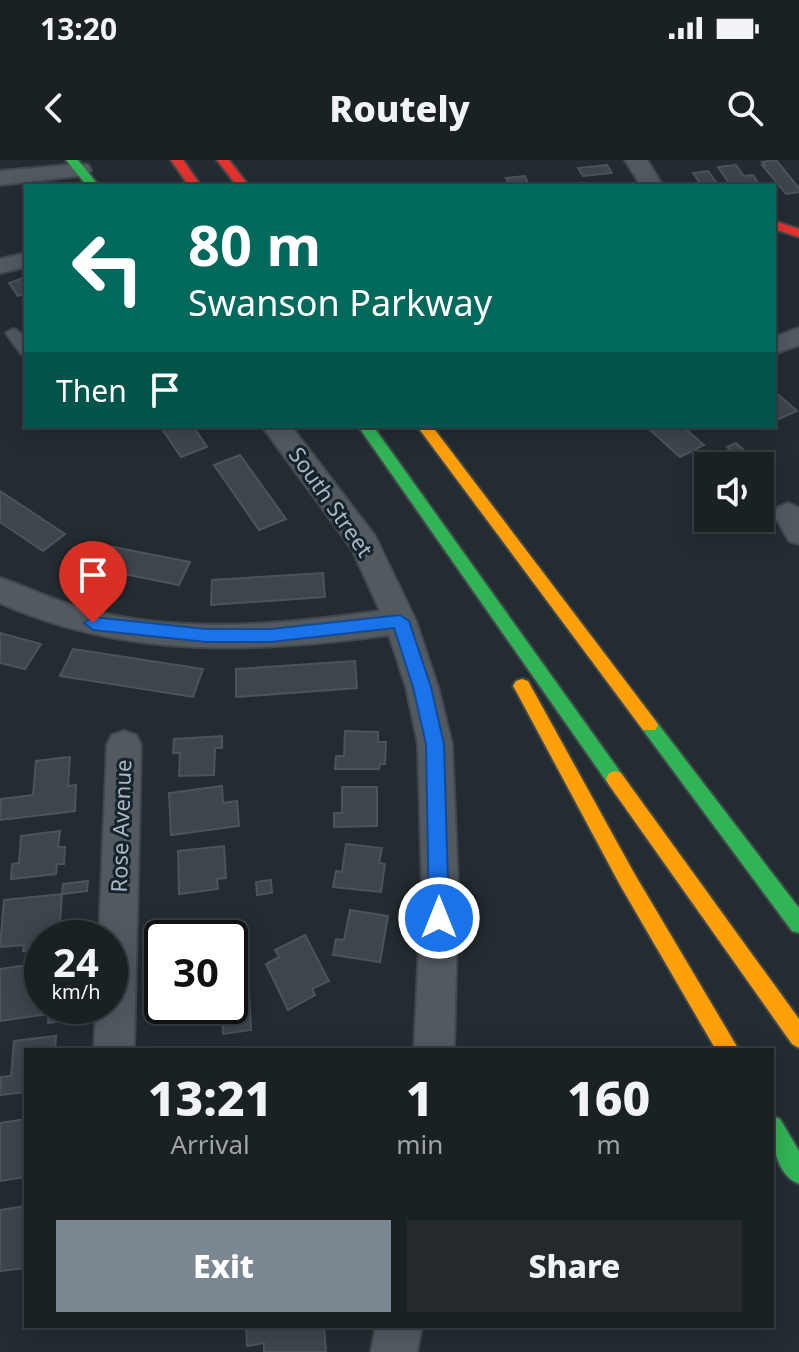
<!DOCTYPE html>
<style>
body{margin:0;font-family:"Noto Sans",sans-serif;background:#23292d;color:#f1f3f6;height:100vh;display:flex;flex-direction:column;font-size:30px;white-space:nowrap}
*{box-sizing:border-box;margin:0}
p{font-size:26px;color:#9fa3a7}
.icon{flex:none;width:44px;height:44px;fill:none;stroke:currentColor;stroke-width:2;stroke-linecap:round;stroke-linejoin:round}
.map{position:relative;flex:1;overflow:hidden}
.side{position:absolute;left:24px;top:888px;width:750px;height:280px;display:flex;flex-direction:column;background:#1a2125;border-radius:0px;box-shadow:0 4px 20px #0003,0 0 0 2px #383e42}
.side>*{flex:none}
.top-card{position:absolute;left:24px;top:24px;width:752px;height:244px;border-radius:0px;box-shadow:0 4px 20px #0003,0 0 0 2px #383e42;background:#00695c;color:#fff;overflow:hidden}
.controls{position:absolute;left:694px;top:292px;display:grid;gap:16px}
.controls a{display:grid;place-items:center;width:80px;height:80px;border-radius:0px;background:#1a2125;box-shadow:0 4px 20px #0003,0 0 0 2px #383e42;font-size:40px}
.speed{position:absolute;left:24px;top:760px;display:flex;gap:16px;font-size:40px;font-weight:700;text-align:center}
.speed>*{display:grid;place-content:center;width:104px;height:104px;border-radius:50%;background:#1a2125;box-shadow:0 4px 20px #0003,0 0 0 2px #383e42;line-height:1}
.speed small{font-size:20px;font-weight:400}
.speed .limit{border:4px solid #111;border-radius:12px;background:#fff;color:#111}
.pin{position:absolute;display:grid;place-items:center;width:68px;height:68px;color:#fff;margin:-82px -34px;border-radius:50% 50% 50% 0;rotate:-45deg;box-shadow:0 0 8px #0007}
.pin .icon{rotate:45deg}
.me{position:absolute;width:88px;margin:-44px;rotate:0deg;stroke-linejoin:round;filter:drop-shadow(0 0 6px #0008)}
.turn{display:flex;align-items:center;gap:28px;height:168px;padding:0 32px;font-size:36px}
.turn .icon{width:104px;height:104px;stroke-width:2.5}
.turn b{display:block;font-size:56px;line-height:68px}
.then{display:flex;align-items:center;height:76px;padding:0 32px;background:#0003;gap:16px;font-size:30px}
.eta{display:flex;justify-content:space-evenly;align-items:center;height:136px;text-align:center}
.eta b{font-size:48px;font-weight:800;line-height:56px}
.primary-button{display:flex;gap:16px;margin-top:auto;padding:16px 32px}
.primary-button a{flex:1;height:92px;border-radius:0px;background:#7b8891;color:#fff;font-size:32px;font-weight:800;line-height:92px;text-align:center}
.primary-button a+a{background:#23292d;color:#f1f3f6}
.status{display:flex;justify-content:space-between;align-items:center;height:56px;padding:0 40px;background:#1a2125;direction:ltr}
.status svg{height:22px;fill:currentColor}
header{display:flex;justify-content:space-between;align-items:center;height:104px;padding:0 32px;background:#1a2125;font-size:36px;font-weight:800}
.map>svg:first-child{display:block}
.building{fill:#3e464b;stroke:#4a545a;stroke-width:2}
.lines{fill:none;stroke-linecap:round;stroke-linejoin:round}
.lane-casing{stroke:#41484c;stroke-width:4}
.street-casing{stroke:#41484c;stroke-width:4}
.fast-casing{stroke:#41484c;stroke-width:4}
.slow-casing{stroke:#41484c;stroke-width:4}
.jam-casing{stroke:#41484c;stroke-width:4}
.lane{fill:#525a60;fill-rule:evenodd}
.street{fill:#525a60;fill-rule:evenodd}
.fast{fill:#30b455;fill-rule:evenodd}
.slow{fill:#ff9f0a;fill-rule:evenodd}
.jam{fill:#e5322d;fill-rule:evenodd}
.route{fill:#1a73e8;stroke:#114b97;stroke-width:2}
.labels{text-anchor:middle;stroke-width:6;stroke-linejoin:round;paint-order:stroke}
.street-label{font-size:22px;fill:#aab9c5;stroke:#16232b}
</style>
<div class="status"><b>13:20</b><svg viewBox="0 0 49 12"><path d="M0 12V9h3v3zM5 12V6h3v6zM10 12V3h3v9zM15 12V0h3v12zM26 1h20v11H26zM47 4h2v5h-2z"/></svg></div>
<header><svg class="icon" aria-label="back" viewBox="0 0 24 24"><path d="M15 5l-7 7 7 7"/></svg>Routely<svg class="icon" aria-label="search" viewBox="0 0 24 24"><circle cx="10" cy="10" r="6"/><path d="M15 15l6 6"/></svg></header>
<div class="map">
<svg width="799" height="1192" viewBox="0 0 799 1192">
<rect width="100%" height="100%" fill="#232c31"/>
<g class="building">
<path d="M776,0L799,28V32L786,34L762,5H765L762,2Z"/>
<path d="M607,5L612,13L583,16L578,8Z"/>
<path d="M736,5L744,16L753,15L760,26H731L718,7Z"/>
<path d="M708,11L719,26H702L693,13Z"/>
<path d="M525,16L529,26H510L506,18Z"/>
<path d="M26,117V133L18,136L9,123Z"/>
<path d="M774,231L797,251L774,261Z"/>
<path d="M160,266H193L207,287L181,297Z"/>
<path d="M653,266H682L704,285L680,297L648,268Z"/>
<path d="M736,283L757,302L747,306L727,287Z"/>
<path d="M240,295L286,359L259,370L214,305Z"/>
<path d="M0,331L65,374L43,391L0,362Z"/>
<path d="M88,382L190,402L179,425L75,404Z"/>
<path d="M323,413L325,437L211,445L212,420Z"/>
<path d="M0,473L41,484L25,509L0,503Z"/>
<path d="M73,489L203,509L193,537L60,516Z"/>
<path d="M355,501L357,528L236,537V509Z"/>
<path d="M345,571L378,572V582H386L385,604H380L379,609H335L336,596H344Z"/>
<path d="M222,576V588H215L214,615L179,616L180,593H173L174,579Z"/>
<path d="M70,597L68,626L76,625L75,651L0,660L1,639L33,635L36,601Z"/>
<path d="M222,626L223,643L237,641L239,666L171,675L169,633Z"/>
<path d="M342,627H377V666L334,667V653H342Z"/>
<path d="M60,671L58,687H65L64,704H57L56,714L11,719L12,704L19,703L21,676Z"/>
<path d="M346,684L382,688L379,703L385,704L381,732L333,727L336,711L342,712Z"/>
<path d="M224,686L226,718L217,719L218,729L179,734L178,691Z"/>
<path d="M271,720L272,733L257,735L256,722Z"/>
<path d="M88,721L87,731L62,734L63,724Z"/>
<path d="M62,734L60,762L69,761L68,778H42V789L23,791L24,785L0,787L4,740Z"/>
<path d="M350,750L388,756L380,802L333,795L336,779L344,780Z"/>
<path d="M305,775L329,821L312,829L315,835L288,850L266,804L279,797L275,790Z"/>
<path d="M247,794L251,870L223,874L222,846H230V796Z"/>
<path d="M42,803V846H49L48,854L0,861V809Z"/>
<path d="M157,804H162V846L209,847L158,854Z"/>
<path d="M82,846V858L48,863L49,848Z"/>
<path d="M56,876L55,890H26V932L0,935L1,917L11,916L14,881Z"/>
<path d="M26,959V1017L0,1021V963Z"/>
<path d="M26,1046V1108L0,1111V1050Z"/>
<path d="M246,1166H324L326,1192H264V1183L247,1186Z"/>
</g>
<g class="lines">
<defs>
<path id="lane" d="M13,169C25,172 26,185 26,195L21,194L6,173Z"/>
<g id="street">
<path d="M625,0H647L663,26H641Z"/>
<path d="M80,4L88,5L91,10L88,15L0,25V11Z"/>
<path d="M26,93V107L0,113V99Z"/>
<path d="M799,168V185L774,194V177Z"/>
<path d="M262,266H291L375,376L416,461L438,527L452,584L458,726L454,890H414L422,726L418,584L406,527L389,475C256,493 125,499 0,443V418C31,428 60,444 93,451C186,474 286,464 380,451L352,389Z"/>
<path d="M788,343L799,348V384L789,381L774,354L778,347Z"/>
<path d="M124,571L136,575L141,585L134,890H94L96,846H110V778H99L107,585L112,575Z"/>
<path d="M376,1166H422L417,1192H371Z"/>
</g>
<g id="fast">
<path d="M66,0H78L99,26H87Z"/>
<path d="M358,266H373L621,613L624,619L621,625L615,627L609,625Z"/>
<path d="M649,558L655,560L799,748V773L792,771L643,570L640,565L643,560Z"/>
<path d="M772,956L780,959L799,991V1024C774,1014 772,979 772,956Z"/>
</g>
<g id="slow">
<path d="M417,266H432L655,560L658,565L655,570H643Z"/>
<path d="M522,519L528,521L634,713L739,890H716L620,725L516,531L513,526L516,521Z"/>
<path d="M615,611L621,613L799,859V888L792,884L609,625L606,619L609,613Z"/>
</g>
<g id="jam">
<path d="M171,0H183L201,26H189Z"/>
<path d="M217,0H229L249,26H237Z"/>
<path d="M774,61L799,69V77L774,69Z"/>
</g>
</defs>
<use href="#lane" class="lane-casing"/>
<use href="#street" class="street-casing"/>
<use href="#fast" class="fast-casing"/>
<use href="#slow" class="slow-casing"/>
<use href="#jam" class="jam-casing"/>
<use href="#lane" class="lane"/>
<use href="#street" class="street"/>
<use href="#fast" class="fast"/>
<use href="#slow" class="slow"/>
<use href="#jam" class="jam"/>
</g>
<path class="route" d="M400,455L409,461L431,527L444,584L449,758L446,764L439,767L432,764L429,758L426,584L413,527L394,468L271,482H206L93,470L84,463L93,457L206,469H271Z"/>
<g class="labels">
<g class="street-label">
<text transform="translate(331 342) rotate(55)" y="8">South Street</text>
<text transform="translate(121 666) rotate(-88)" y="8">Rose Avenue</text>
</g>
</g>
</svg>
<div class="controls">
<a><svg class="icon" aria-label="sound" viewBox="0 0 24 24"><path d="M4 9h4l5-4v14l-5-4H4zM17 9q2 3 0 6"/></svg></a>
</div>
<div class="speed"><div>24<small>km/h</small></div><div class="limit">30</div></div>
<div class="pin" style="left:93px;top:463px;background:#d93025"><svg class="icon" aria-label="arrive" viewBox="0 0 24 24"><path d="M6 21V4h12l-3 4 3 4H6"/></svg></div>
<svg class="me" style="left:439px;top:758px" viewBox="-20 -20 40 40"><circle r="17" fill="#1a73e8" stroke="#fff" stroke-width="3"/><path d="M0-11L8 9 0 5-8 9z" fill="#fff"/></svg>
<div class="top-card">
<div class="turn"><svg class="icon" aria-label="left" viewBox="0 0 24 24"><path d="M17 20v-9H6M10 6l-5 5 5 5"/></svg><div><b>80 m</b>Swanson Parkway</div></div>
<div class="then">Then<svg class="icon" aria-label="arrive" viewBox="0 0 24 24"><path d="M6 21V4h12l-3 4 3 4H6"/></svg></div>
</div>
<section class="side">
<div class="eta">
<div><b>13:21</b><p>Arrival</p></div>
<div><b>1</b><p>min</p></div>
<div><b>160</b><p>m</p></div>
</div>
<div class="primary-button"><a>Exit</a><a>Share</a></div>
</section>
</div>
